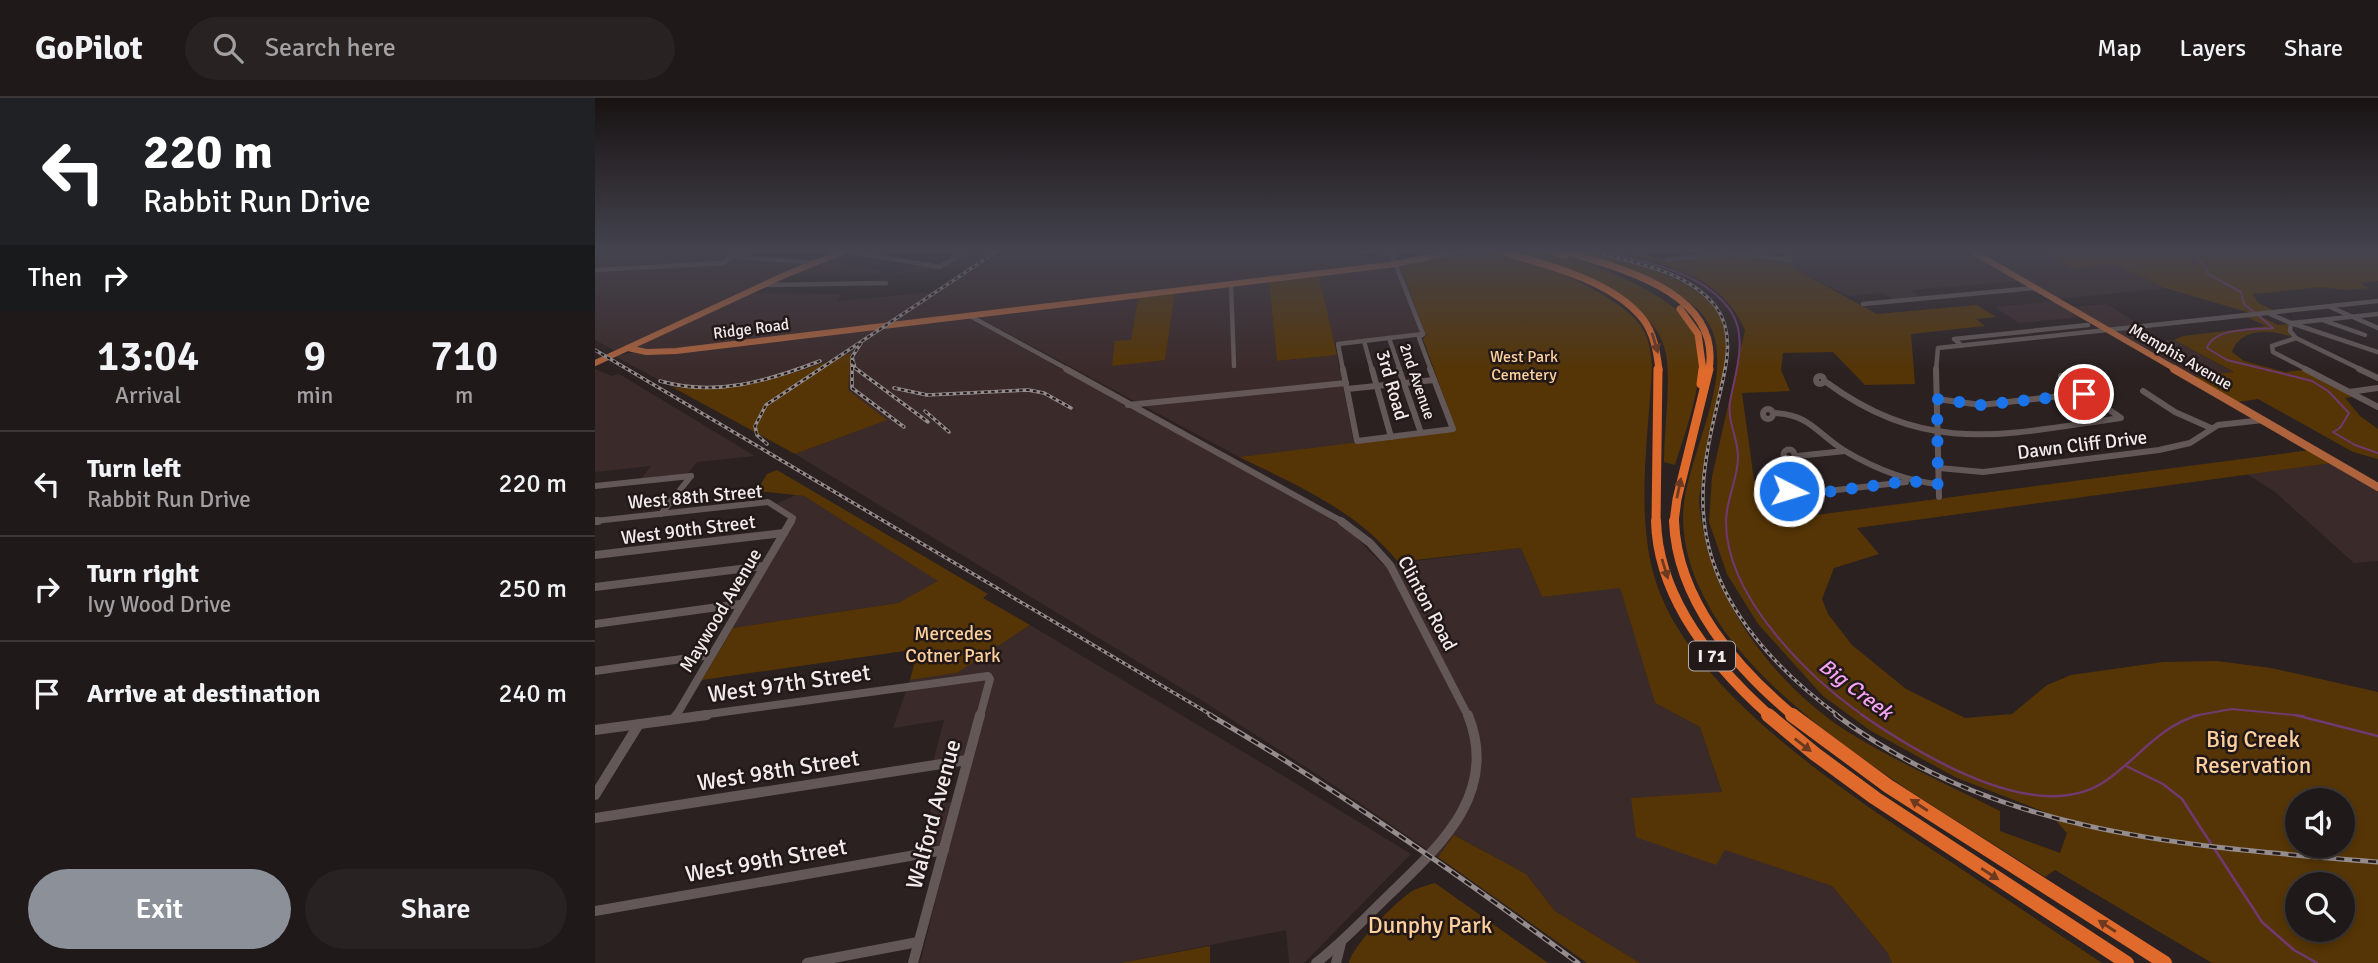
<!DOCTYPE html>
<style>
body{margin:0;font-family:Signika,sans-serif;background:#282222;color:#f1f3f6;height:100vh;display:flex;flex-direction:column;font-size:26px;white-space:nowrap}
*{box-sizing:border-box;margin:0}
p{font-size:23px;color:#a2a0a2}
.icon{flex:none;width:38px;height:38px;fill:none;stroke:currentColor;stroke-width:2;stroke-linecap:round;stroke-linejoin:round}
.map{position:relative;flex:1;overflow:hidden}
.details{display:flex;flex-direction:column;background:#201919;width:595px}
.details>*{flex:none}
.banner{background:#202124;color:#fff;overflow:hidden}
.buttons{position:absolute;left:1690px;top:690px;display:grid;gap:14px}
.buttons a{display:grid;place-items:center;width:70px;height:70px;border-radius:50%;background:#201919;box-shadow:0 4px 10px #0003,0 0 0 2px #3d3838;font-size:35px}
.pin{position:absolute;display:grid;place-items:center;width:60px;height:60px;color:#fff;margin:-30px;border:4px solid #fff;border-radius:50%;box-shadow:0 2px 7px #0007}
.me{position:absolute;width:77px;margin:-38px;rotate:95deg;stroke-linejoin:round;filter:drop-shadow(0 0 5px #0008)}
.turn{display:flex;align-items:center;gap:24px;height:147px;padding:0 28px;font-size:32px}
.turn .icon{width:91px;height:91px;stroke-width:2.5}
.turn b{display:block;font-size:49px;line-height:60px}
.then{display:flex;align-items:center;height:66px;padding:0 28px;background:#0003;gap:14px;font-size:26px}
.eta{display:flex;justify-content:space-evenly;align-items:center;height:119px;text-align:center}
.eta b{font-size:42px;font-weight:600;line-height:49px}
.action{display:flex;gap:14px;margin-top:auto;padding:14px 28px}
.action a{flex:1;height:80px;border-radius:42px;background:#8c9099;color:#fff;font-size:28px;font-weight:600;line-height:80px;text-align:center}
.action a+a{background:#282222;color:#f1f3f6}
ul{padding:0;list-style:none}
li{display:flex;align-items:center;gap:21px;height:105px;padding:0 28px;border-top:2px solid #3d3838}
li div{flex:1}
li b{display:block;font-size:26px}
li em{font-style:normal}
header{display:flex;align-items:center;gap:42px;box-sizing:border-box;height:98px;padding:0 35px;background:#201919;border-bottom:2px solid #3d3838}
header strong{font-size:33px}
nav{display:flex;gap:38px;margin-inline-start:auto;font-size:24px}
.search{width:490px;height:63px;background:#282222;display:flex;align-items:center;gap:18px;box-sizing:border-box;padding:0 24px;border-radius:38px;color:#a2a0a2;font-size:26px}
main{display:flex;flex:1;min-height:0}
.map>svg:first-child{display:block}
.built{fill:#3b2a2a}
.green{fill:#553505;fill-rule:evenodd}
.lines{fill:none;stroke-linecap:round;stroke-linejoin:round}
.stream-far1{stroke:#71396f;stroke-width:2}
.stream{stroke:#71396f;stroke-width:2.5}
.minor-far3{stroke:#635857;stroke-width:4.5}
.minor-far2{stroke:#635857;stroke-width:6}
.minor-far1{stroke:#635857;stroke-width:8}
.minor{stroke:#635857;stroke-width:10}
.major-far1{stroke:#ae633d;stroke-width:6}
.major{stroke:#ae633d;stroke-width:8}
.highway-far3{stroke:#e06a2c;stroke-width:7}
.highway-far2{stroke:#e06a2c;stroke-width:9}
.highway-far1{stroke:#e06a2c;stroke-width:10}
.highway{stroke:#e06a2c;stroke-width:14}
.rail-far1-casing{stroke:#958d8d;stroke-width:3.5}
.rail-casing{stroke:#958d8d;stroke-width:5}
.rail-far1{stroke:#211817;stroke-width:2;stroke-dasharray:3.5;stroke-linecap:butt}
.rail{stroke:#211817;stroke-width:2.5;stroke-dasharray:8;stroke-linecap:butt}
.oneway{fill:#6d391f}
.route{stroke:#1a73e8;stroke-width:12;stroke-dasharray:0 21.6}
.labels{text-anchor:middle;stroke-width:5;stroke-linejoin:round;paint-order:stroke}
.far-street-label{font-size:16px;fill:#f2ebeb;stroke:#211817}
.far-park-label{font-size:16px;fill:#fdd09d;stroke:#211817}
.shield{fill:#211817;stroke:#b3acab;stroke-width:2}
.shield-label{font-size:18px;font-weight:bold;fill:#f2ebeb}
.street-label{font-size:19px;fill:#f2ebeb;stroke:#211817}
.park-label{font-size:19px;fill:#fdd09d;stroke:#211817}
.water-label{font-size:21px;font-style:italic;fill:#f5a3f2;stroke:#211817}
.near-street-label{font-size:23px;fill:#f2ebeb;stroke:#211817}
.near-park-label{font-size:23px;fill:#fdd09d;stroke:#211817}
</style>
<header>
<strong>GoPilot</strong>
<div class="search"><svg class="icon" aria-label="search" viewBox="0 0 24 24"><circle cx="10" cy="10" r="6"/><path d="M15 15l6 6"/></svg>Search here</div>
<nav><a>Map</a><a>Layers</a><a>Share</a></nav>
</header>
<main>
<section class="details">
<div class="banner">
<div class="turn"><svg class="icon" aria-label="left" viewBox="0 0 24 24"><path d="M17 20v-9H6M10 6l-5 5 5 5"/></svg><div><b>220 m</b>Rabbit Run Drive</div></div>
<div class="then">Then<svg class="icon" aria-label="right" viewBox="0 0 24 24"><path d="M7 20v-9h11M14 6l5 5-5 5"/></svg></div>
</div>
<div class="eta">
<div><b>13:04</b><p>Arrival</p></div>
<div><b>9</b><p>min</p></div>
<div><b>710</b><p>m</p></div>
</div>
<ul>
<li><svg class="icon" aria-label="left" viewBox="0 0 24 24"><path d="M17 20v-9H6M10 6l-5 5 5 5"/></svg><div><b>Turn left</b><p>Rabbit Run Drive</p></div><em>220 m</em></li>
<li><svg class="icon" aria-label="right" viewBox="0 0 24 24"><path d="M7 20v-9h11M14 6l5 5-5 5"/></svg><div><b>Turn right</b><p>Ivy Wood Drive</p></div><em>250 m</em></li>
<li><svg class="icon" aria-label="arrive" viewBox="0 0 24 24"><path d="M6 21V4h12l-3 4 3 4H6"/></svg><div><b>Arrive at destination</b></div><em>240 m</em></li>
</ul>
<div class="action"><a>Exit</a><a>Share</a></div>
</section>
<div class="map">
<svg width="1783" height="865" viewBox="0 0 1783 865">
<rect width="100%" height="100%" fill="#2b2121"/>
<g class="built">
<path d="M0,152H137L131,159L213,166L225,163L289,173L279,177L187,178L20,253L0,242Z"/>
<path d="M373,152H768L770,158L797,156L801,166L372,219L728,415L759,437L788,467L926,450L947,499L1025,489L1060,605L1105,629L1127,695L1036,700L1130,751L1237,788L1292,854L1297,865H1045L960,813L931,776L859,737L843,759L734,684L611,605L200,356L291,322L252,292L255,255L181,281L149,288L100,292L77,289L19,258L40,254L33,250L149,195L246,196L242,203L339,194L371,173L347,169L341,173L299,176L323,165L346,169Z"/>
<path d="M1189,152H1371L1424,183L1316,192L1325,200L1299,202L1288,195L1253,198L1189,165L1199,161Z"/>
<path d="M1378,152H1442L1479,171L1518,166L1570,190L1464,201Z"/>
<path d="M806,168L831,235L739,245L724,177Z"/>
<path d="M674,184L682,263L742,257L759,346L644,359L383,219L543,199L536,242L517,267L570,262L580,195Z"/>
<path d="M1460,203L1486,219L1424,225L1400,209Z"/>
<path d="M1512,206L1544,227L1540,228L1567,243L1579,242L1640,275L1600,279L1477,209Z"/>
<path d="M0,271L17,278L24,276L160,358L102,364L91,377L45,382L56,368L0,374Z"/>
<path d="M1737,365L1783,391V463L1759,465L1680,394L1652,376Z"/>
<path d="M201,397L209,398L344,483L303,505L138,530L201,420L181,406Z"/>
<path d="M435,527L682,674L816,756L709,865H694L691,832L525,865H325L354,749L324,754L337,707L365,702L376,659L338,664L349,622L298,630L315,582L362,575Z"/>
</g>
<g class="green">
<path d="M876,152C919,152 1020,192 1045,227C1054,239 1056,254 1057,268C1054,336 1041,407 1058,474C1088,591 1257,699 1353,762C1404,796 1456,831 1507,865H1297L1292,854L1237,788L1130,752L1121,767L1041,739L1036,700L1127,694L1105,629L1060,605L1025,490L947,499L926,450L803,464C762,413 702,387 644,359L861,332L828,241L831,237L806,168Z"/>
<path d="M909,152C921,152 935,151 946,152C984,158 1082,197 1100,232C1116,265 1091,332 1080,367L1069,364C1069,333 1076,286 1071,256C1060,194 960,172 909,152Z"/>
<path d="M973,152C1002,152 1033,164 1061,173C1087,183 1121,199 1130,227C1138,250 1109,370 1104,401C1109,496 1182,593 1263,640C1308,667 1358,689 1405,713V733L1465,755L1472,735L1455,716L1362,680L1276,633L1228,598L1163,526L1132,476L1114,424L1117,379L1150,232C1125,175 1069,167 1015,152H1034L1078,164L1106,158H1135L1189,165L1282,216L1382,207L1401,219L1381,221L1390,228L1316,236L1320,286L1270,287L1238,254L1188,255L1186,272L1195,293L1147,295L1162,404L1183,422L1715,352L1737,365L1262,430L1284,456L1239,470L1227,501L1233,516L1257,547L1311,591L1370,620L1417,616L1452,587L1476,577L1568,564L1622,563L1676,570L1783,594V865H1617L1460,772L1450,779C1345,710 1165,613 1109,499C1096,474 1088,447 1088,418C1089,355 1157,256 1099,208C1064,180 1014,168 973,152ZM1703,702H1748V747H1703ZM1703,786H1748V831H1703Z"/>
<path d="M1442,152L1783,153V183L1764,185L1774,190L1751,192L1726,189L1658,196L1663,205L1682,214L1663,217L1683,227L1693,226L1695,239C1676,230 1644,231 1637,254L1649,263L1690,274L1707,272L1758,299L1750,300L1765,318L1783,331V361L1758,354L1663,301L1642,304L1600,279L1639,274L1579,242L1588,238L1671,228L1650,218L1659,216L1570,190L1518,166L1479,171Z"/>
<path d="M724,178L742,257L682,263L674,184Z"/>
<path d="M580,195L570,262L517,268L520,243L536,242L543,199Z"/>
<path d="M256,255L253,292L292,322L200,356L77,289C141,296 197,277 256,255Z"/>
<path d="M182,372L393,496L388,500L435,527L362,575L315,582L323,551L107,582L138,530L303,505L343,483L209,398L162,393L172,376Z"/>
<path d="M859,737L931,776L960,813L1045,865H992L843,759Z"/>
<path d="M840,785L953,865H754C757,848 803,801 819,792C825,789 833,787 840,785Z"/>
<path d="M615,848V865H525Z"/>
</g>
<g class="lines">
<g class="stream-far1">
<path d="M1005,152C1049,164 1110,173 1137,215C1153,242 1140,275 1135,304C1132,325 1144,341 1143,361C1142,383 1131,402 1131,424C1131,499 1213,579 1269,618"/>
<path d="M1592,152L1611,169L1613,176L1646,194L1649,206L1660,215"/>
<path d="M1664,218L1678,230C1659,232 1619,229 1612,250L1632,262L1717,283L1733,293L1754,315L1745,330L1738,334L1760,347L1783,355"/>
<path d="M1598,618L1637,611L1709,618"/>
</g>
<g class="stream">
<path d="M1267,617C1324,656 1440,729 1509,684C1542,662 1565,627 1604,617"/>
<path d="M1700,617L1783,638"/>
<path d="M1531,668L1568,686L1587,701L1667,824L1699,852L1722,865"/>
</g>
<g class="minor-far3">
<path d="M348,152L368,155"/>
<path d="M795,152L828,236"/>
<path d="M1776,152L1783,155"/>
<path d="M251,153L345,169L373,152"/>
<path d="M137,158L220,165"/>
<path d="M1072,162L1131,155L1196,162L1187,152"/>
<path d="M0,172L128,165L143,152"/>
<path d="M636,186L639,268"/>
<path d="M169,187L291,185"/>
<path d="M1268,206L1440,190"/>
<path d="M1735,209L1783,230"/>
<path d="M1675,216L1696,225L1695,233L1701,240L1767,272"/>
<path d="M375,218L474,272"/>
<path d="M1730,223L1770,237"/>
<path d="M1696,225L1783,254"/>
<path d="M1697,225L1783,216"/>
<path d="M828,236L824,240L836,272"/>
<path d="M794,240L805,272"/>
<path d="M1701,240L1677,248L1678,254L1713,272"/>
<path d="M769,243L777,272"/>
<path d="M1366,247L1359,241L1493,227"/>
<path d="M748,272L743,246L828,236"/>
<path d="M1341,272L1343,250L1783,203"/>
</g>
<g class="minor-far2">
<path d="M471,271L748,424"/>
<path d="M748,271L762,343L858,331L835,271"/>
<path d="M777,271L796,339"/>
<path d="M804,271L826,335"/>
<path d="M1341,271L1344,399"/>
<path d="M1710,271L1783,309"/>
<path d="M1764,271L1783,280"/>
<circle cx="1225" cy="282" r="4"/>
<path d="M1231,284C1333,359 1411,336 1526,320L1466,278"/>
<path d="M752,291L839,282"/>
<path d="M1548,293L1580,314L1616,330"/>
<path d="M1754,294L1783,290"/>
<path d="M1342,301L1386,307L1493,295"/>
<path d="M533,307L751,285"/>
<circle cx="1173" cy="316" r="5"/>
<path d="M1180,315C1216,317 1222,336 1250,353C1279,370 1310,383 1343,386"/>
<circle cx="1194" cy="357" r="5.5"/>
<path d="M1202,358L1250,353"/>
<path d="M1344,370L1388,374L1564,352L1595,345L1623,327L1668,322"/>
<path d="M0,388L96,378"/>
<circle cx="1201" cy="394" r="5"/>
<path d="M1207,396L1311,384"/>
<path d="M66,416L96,378"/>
<path d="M0,423L173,404L198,420L195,424"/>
</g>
<g class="minor-far1">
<path d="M0,423H3"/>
<path d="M746,423L775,445L795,467L873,618"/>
<path d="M0,457L189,435"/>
<path d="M0,489L169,468"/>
<path d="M0,526L145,506"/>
<path d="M0,573L116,557"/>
<path d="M81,618L196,423"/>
<path d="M99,618L393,578L395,581L385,618"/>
</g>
<g class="minor">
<path d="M79,621L82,617"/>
<path d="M0,632L112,617"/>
<path d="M0,697L44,626"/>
<path d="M0,720L372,662"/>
<path d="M0,813L349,752"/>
<path d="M212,865L323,844"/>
<path d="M318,865L385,617"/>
<path d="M721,865C748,844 771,819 796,795C847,746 904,694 873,617"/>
<path d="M741,865L746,845"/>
</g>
<g class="major-far1">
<path d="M1375,152L1582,272"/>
<path d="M33,250L51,254L81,253L801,166L866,152"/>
<path d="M0,265L190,177L252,152"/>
</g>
<path class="major" d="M1579,271L1783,389"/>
<g class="highway-far3">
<path d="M901,152C946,165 1018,182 1048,221C1059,235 1062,255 1064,272"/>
<path d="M952,152L970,158"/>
<path d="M966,152C1023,170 1127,193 1114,272"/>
<path d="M1085,211L1103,236L1108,272"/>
</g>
<g class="highway-far2">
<path d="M1106,286L1108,271"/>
<path d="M1061,424L1063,271"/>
<path d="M1079,424L1082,401L1114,271"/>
</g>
<g class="highway-far1">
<path d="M1061,423C1063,501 1119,568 1175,618"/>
<path d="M1079,423C1082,502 1141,570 1199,618"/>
</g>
<g class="highway">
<path d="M1173,617L1220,656L1280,700L1532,865"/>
<path d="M1197,617L1293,688L1570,865"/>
</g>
<defs>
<g id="rail-far1">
<path d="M991,152C1033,163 1093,172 1121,209C1143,239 1128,279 1121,312C1114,342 1107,375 1108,406C1110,497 1176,568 1244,618"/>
<path d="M266,245L257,259L260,270L333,324"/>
<path d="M0,252L618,618"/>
<path d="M257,262V290L309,329"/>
<path d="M65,283C121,299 173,283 225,263"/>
<path d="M299,290L332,297L433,292L449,295L476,310"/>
<path d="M330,313L354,334"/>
<path d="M172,346L162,337L160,328L171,307L404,152"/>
</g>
<g id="rail">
<path d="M615,617C743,692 864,777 983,865"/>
<path d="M1241,617C1403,737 1590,748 1783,764"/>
</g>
</defs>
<use href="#rail-far1" class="rail-far1-casing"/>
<use href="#rail" class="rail-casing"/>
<use href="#rail-far1" class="rail-far1"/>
<use href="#rail" class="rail"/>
</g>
<defs><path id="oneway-solid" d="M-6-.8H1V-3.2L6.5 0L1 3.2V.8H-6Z" transform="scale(1.75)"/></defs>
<g class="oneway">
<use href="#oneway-solid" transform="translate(1060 245) rotate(73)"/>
<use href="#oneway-solid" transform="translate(1084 390) rotate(-78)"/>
<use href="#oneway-solid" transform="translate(1070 471) rotate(73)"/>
<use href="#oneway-solid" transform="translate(1208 647) rotate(38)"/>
<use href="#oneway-solid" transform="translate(1324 707) rotate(-147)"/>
<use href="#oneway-solid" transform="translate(1395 776) rotate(33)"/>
<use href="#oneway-solid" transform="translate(1512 828) rotate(-147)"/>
</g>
<linearGradient id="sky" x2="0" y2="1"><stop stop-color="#181212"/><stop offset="0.56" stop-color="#44434e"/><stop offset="1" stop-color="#44434e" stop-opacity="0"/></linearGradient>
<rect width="1783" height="273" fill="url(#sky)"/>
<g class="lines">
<path class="route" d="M1194,393L1202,398L1313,383L1343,386L1342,301L1386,307L1489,296"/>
</g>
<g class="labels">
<g class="far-street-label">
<text transform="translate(156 230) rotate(-7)" y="6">Ridge Road</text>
<text transform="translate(1586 258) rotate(30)" y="6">Memphis Avenue</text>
<text transform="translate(823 283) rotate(71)" y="6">2nd Avenue</text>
</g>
<g class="far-park-label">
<text x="929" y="264">West Park<tspan x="929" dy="18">Cemetery</tspan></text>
</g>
<rect class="shield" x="1094" y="543.5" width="46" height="29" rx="5"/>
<g class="shield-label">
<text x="1117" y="564">I 71</text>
</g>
<g class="street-label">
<text transform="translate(798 287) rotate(74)" y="7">3rd Road</text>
<text transform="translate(1487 346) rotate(-7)" y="7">Dawn Cliff Drive</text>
<text transform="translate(100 398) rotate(-5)" y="7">West 88th Street</text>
<text transform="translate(93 431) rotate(-7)" y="7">West 90th Street</text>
<text transform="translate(833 505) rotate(62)" y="7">Clinton Road</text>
<text transform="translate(125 512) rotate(-59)" y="7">Maywood Avenue</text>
</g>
<g class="park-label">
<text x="358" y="542">Mercedes<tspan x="358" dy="22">Cotner Park</tspan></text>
</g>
<g class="water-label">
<text transform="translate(1261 591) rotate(37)" y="7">Big Creek</text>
</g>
<g class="near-street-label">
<text transform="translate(194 585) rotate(-8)" y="8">West 97th Street</text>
<text transform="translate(183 672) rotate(-9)" y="8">West 98th Street</text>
<text transform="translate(338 716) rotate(-75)" y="8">Walford Avenue</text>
<text transform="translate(171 762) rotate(-10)" y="8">West 99th Street</text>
</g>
<g class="near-park-label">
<text x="1658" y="649">Big Creek<tspan x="1658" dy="26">Reservation</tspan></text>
<text x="835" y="835">Dunphy Park</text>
</g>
</g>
</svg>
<div class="buttons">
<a><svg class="icon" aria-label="sound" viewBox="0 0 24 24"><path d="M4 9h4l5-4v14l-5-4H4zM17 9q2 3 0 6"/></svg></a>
<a><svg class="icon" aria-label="search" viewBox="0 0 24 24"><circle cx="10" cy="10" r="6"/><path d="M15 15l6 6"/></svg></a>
</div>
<div class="pin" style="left:1489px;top:296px;background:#d93025"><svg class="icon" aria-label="arrive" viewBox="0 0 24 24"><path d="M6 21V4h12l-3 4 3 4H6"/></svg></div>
<svg class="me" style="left:1194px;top:393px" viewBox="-20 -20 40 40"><circle r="17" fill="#1a73e8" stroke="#fff" stroke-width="3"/><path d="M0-11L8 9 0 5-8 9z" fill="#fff"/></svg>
</div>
</main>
